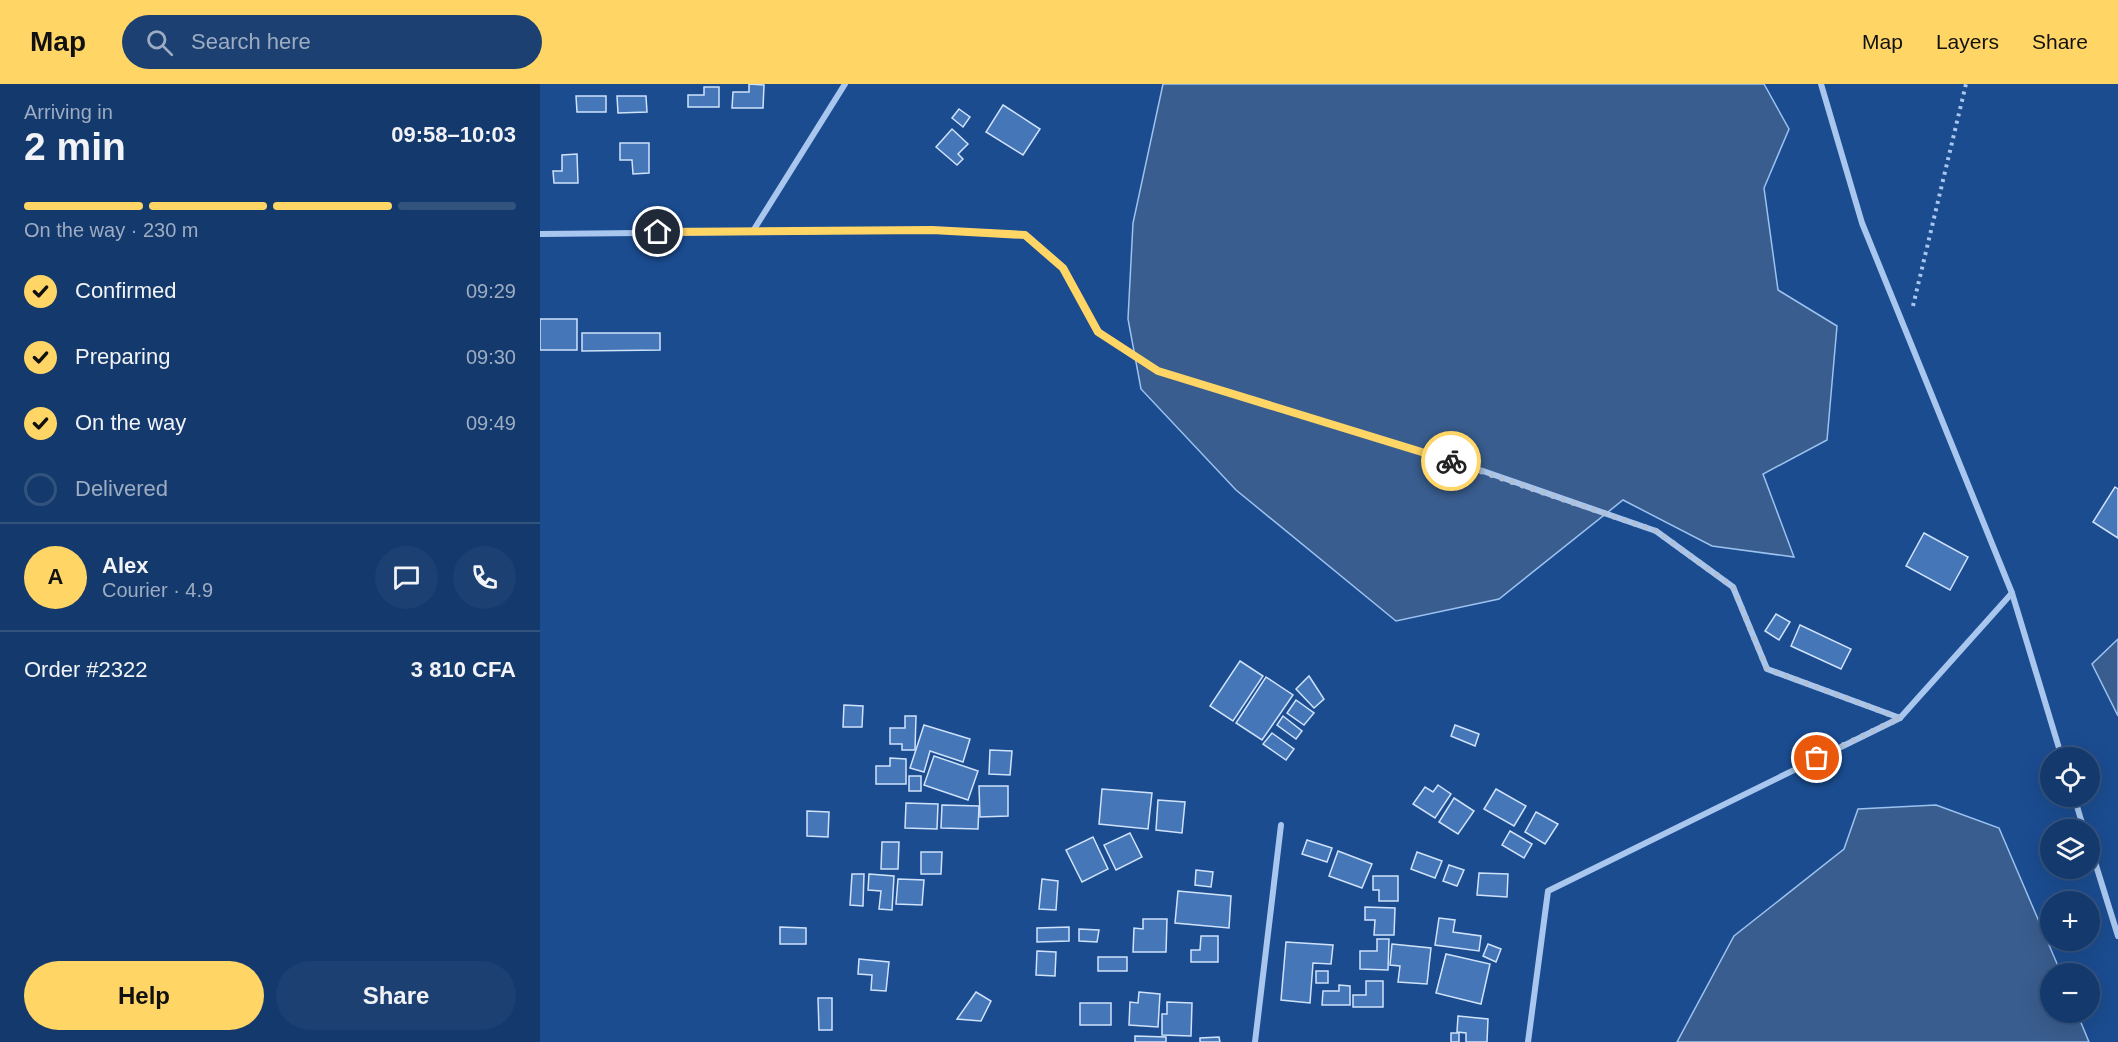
<!DOCTYPE html>
<meta charset="utf-8">
<style>
:root{--surface:#14396c;--page:#1d4072;--text:#f1f3f6;--muted:#9dacc2;--line:#33537f;--accent:#ffd566}
body{margin:0;font-family:Helvetica,sans-serif;background:var(--page);color:var(--text);height:100vh;display:flex;flex-direction:column;font-size:22px;white-space:nowrap}
*{box-sizing:border-box;margin:0}
p{font-size:20px;color:var(--muted)}
.icon{flex:none;width:33px;height:33px;fill:none;stroke:currentColor;stroke-width:2;stroke-linecap:round;stroke-linejoin:round}
.map{position:relative;flex:1;overflow:hidden}
.details{display:flex;flex-direction:column;background:var(--surface);width:540px}
.details>*{flex:none}
.tools{position:absolute;left:1500px;top:663px;display:grid;gap:12px}
.tools a{display:grid;place-items:center;width:60px;height:60px;border-radius:50%;background:var(--surface);box-shadow:0 6px 24px #0002,0 0 0 2px var(--line);font-size:30px}
.pin{position:absolute;display:grid;place-items:center;width:51px;height:51px;color:#fff;margin:-26px;border:3px solid #fff;border-radius:50%;box-shadow:0 2px 6px #0007}
.courier{position:absolute;display:grid;place-items:center;width:60px;height:60px;margin:-30px;border:4px solid #ffd566;border-radius:50%;background:#fff;color:#222;box-shadow:0 2px 8px #0007}
.headline em{font-style:normal;font-weight:600}
.headline div{display:flex;flex-direction:column-reverse}
.headline{display:flex;align-items:center;justify-content:space-between;height:102px;padding:0 24px}
h1{font-size:39px;font-weight:600;line-height:45px}
.bar{display:grid;grid-template-columns:repeat(4,1fr);gap:9px 6px;align-content:center;height:72px;padding:0 24px}
.bar i{height:8px;border-radius:4px;background:var(--line)}
.bar .active{background:var(--accent)}
.bar p{grid-column:span 4}
.line{display:flex;align-items:center;gap:15px;padding:0 24px;border-top:2px solid var(--line)}
.line div{flex:1}
.round{display:grid;place-items:center;flex:none;width:63px;height:63px;border-radius:32px;background:var(--page)}
ol{padding:0 24px;list-style:none}
li{display:flex;align-items:center;gap:18px;height:66px}
li p{margin-inline-start:auto}
li .icon{padding:6px;border-radius:50%;background:var(--accent);color:#111;stroke-width:4}
li:last-child{color:var(--muted)}
li i{width:33px;height:33px;border:3px solid var(--line);border-radius:50%}
.primary-button{display:flex;gap:12px;margin-top:auto;padding:12px 24px}
.primary-button a{flex:1;height:69px;border-radius:36px;background:var(--accent);color:#111;font-size:24px;font-weight:600;line-height:69px;text-align:center}
.primary-button a+a{background:var(--page);color:var(--text)}
header{display:flex;align-items:center;gap:36px;box-sizing:border-box;height:84px;padding:0 30px;background:var(--accent);color:#111}
header strong{font-size:28px}
nav{display:flex;gap:33px;margin-inline-start:auto;font-size:21px}
.search{width:420px;height:54px;background:var(--page);display:flex;align-items:center;gap:15px;box-sizing:border-box;padding:0 21px;border-radius:33px;color:var(--muted);font-size:22px}
main{display:flex;flex:1;min-height:0}
.map>svg:first-child{display:block}
.water{fill:#395d8e;stroke:#9cc2f0;stroke-width:1.5}
.building{fill:#4476b8;stroke:#cfe2fa;stroke-width:1.5}
.lines{fill:none;stroke-linecap:round;stroke-linejoin:round}
.path{stroke:#a9c7ee;stroke-width:4;stroke-dasharray:3 4.5;stroke-linecap:butt}
.minor{stroke:#a9c7ee;stroke-width:6}
.done{stroke:#afc0d8;stroke-width:6;stroke-dasharray:0 10.8}
.route{stroke:#ffd566;stroke-width:8}
</style>
<header>
<strong>Map</strong>
<div class="search"><svg class="icon" aria-label="search" viewBox="0 0 24 24"><circle cx="10" cy="10" r="6"/><path d="M15 15l6 6"/></svg>Search here</div>
<nav><a>Map</a><a>Layers</a><a>Share</a></nav>
</header>
<main>
<section class="details">
<div class="headline"><div><h1>2 min</h1><p>Arriving in</p></div><em>09:58–10:03</em></div>
<div class="bar"><i class="active"></i><i class="active"></i><i class="active"></i><i></i><p>On the way · 230 m</p></div>
<ol>
<li><svg class="icon" aria-label="check" viewBox="0 0 24 24"><path d="M5 12l5 5 9-10"/></svg>Confirmed<p>09:29</p></li>
<li><svg class="icon" aria-label="check" viewBox="0 0 24 24"><path d="M5 12l5 5 9-10"/></svg>Preparing<p>09:30</p></li>
<li><svg class="icon" aria-label="check" viewBox="0 0 24 24"><path d="M5 12l5 5 9-10"/></svg>On the way<p>09:49</p></li>
<li><i></i>Delivered</li>
</ol>
<div class="line" style="height:108px"><b class="round" style="background:var(--accent);color:#111">A</b><div><b>Alex</b><p>Courier · 4.9</p></div><a class="round"><svg class="icon" aria-label="chat" viewBox="0 0 24 24"><path d="M4 5h16v11H9l-5 4z"/></svg></a><a class="round"><svg class="icon" aria-label="phone" viewBox="0 0 24 24"><path d="M5 4h4l2 5-3 2q2 4 5 5l2-3 5 2v4C11 20 4 13 5 4z"/></svg></a></div>
<div class="line" style="height:78px"><div>Order #2322</div><b>3 810 CFA</b></div>
<div class="primary-button"><a>Help</a><a>Share</a></div>
</section>
<div class="map">
<svg width="1578" height="958" viewBox="0 0 1578 958">
<rect width="100%" height="100%" fill="#1b4c90"/>
<g class="water">
<polygon points="623,0 1224,0 1249,45 1224,104 1238,206 1297,242 1287,356 1223,390 1254,473 1172,462 1083,416 959,515 856,537 696,406 601,305 588,235 593,139"/>
<polygon points="1578,555 1578,632 1552,580"/>
<polygon points="1396,721 1459,744 1521,889 1510,890 1510,928 1537,929 1549,958 1137,958 1194,852 1304,765 1318,725"/>
</g>
<g class="building">
<polygon points="209,0 224,1 223,24 192,24 193,8 209,8"/>
<polygon points="164,3 179,3 179,23 148,23 148,11 164,11"/>
<polygon points="36,12 66,12 66,28 37,28"/>
<polygon points="77,12 106,12 107,28 78,29"/>
<polygon points="463,21 500,45 483,71 446,48"/>
<polygon points="419,25 430,33 423,43 412,34"/>
<polygon points="412,45 428,60 418,70 423,75 417,81 396,63"/>
<polygon points="80,59 109,59 109,89 93,90 92,76 80,76"/>
<polygon points="37,70 38,99 14,99 13,87 22,87 22,71"/>
<rect x="0" y="235" width="37" height="31"/>
<polygon points="42,249 120,249 120,266 42,267"/>
<polygon points="1575,403 1578,405 1578,454 1553,438"/>
<polygon points="1384,449 1428,473 1410,506 1366,482"/>
<polygon points="1236,530 1250,538 1239,556 1225,547"/>
<polygon points="1260,541 1311,565 1301,585 1251,562"/>
<polygon points="700,577 723,592 693,637 670,622"/>
<polygon points="769,592 784,615 774,624 756,605"/>
<polygon points="726,593 753,611 722,656 696,639"/>
<polygon points="756,616 774,629 764,641 747,629"/>
<polygon points="304,621 323,622 322,643 303,643"/>
<polygon points="365,632 376,632 375,666 362,666 362,660 350,660 350,644 365,644"/>
<polygon points="743,632 762,647 756,655 737,641"/>
<polygon points="384,641 430,655 423,678 390,667 384,688 370,684"/>
<polygon points="915,641 939,650 935,662 911,652"/>
<polygon points="732,649 754,665 746,676 723,660"/>
<polygon points="450,666 472,667 470,691 449,690"/>
<polygon points="394,672 438,687 428,716 384,701"/>
<polygon points="350,674 366,675 366,700 336,700 336,682 350,682"/>
<rect x="369" y="692" width="12" height="15"/>
<polygon points="898,701 911,710 895,734 873,720 885,703 893,708"/>
<polygon points="439,702 468,702 468,732 440,733"/>
<polygon points="562,705 612,709 608,745 559,740"/>
<polygon points="956,705 986,722 974,742 944,725"/>
<polygon points="914,714 934,727 918,750 899,738"/>
<polygon points="618,716 645,718 642,749 616,746"/>
<polygon points="366,719 398,720 397,745 365,744"/>
<polygon points="402,721 439,722 438,745 401,744"/>
<polygon points="267,727 289,728 288,753 267,752"/>
<polygon points="996,728 1018,740 1005,760 985,748"/>
<polygon points="970,747 992,760 984,774 962,761"/>
<polygon points="590,749 602,773 576,786 564,761"/>
<polygon points="553,753 568,785 542,798 526,766"/>
<polygon points="767,756 792,764 787,778 762,770"/>
<polygon points="342,758 359,758 358,785 341,785"/>
<polygon points="798,767 832,780 822,804 789,792"/>
<polygon points="381,768 402,768 401,790 381,790"/>
<polygon points="877,768 902,777 895,794 871,785"/>
<polygon points="909,781 924,786 917,802 903,797"/>
<polygon points="656,786 673,788 671,803 655,801"/>
<polygon points="939,789 968,790 967,813 937,811"/>
<polygon points="312,790 324,790 323,822 310,821"/>
<polygon points="329,790 354,792 352,826 339,825 341,807 328,806"/>
<polygon points="833,792 858,792 858,817 839,817 839,806 833,806"/>
<polygon points="358,795 384,796 382,821 356,820"/>
<polygon points="502,795 518,797 516,826 499,825"/>
<polygon points="638,807 691,812 689,844 635,839"/>
<polygon points="825,823 855,824 854,851 834,851 835,836 825,836"/>
<polygon points="899,834 915,836 913,848 941,852 939,867 895,861"/>
<polygon points="603,835 627,835 626,868 593,868 594,844 603,845"/>
<polygon points="240,843 266,844 266,860 240,860"/>
<polygon points="529,843 529,857 497,858 497,844"/>
<polygon points="539,845 559,846 557,858 539,857"/>
<polygon points="661,852 678,852 678,878 651,878 651,866 660,866"/>
<polygon points="837,855 849,855 848,886 820,885 820,867 837,867"/>
<polygon points="746,858 793,861 791,880 773,879 770,919 741,916"/>
<polygon points="852,860 891,864 887,900 858,898 860,882 850,881"/>
<polygon points="948,860 961,865 956,878 943,872"/>
<polygon points="497,867 516,868 515,892 496,891"/>
<polygon points="906,870 950,880 941,920 896,909"/>
<rect x="558" y="873" width="29" height="14"/>
<polygon points="319,875 349,878 346,907 331,906 332,891 318,890"/>
<rect x="776" y="887" width="12" height="12"/>
<polygon points="826,897 843,897 843,923 813,923 813,911 826,911"/>
<polygon points="799,901 810,902 810,921 782,921 783,907 799,907"/>
<polygon points="436,908 451,917 441,937 417,935"/>
<polygon points="599,908 620,910 618,943 589,941 590,918 598,919"/>
<polygon points="278,914 292,914 292,946 279,946"/>
<polygon points="627,918 652,919 651,952 622,951 622,930 627,930"/>
<rect x="540" y="919" width="31" height="22"/>
<polygon points="918,932 948,935 947,958 926,958 926,949 917,948"/>
<rect x="911" y="949" width="8" height="9"/>
<polygon points="595,952 626,953 626,958 595,958"/>
<polygon points="679,953 680,958 660,958 660,954"/>
</g>
<g class="lines">
<polyline class="path" points="1373,222 1426,0"/>
<g class="minor">
<polyline points="1281,0 1322,139 1472,509 1522,674"/>
<polyline points="213,147 305,0"/>
<polyline points="0,150 392,146 485,151 523,184 558,248 618,287 943,387 1116,447 1193,503 1227,585 1360,634"/>
<polyline points="1534,712 1544,746"/>
<polyline points="1550,762 1578,852"/>
<polyline points="715,958 741,741"/>
<polyline points="988,958 1008,807 1360,634 1472,509"/>
</g>
</g>
<g class="lines">
<polyline class="done" points="911,377 1116,447 1193,503 1227,585 1360,634 1277,674"/>
<polyline class="route" points="118,148 392,146 485,151 523,184 558,248 618,287 911,377"/>
</g>
</svg>
<div class="tools">
<a><svg class="icon" aria-label="locate" viewBox="0 0 24 24"><circle cx="12" cy="12" r="6"/><path d="M12 2v4M12 18v4M2 12h4M18 12h4"/></svg></a>
<a><svg class="icon" aria-label="layers" viewBox="0 0 24 24"><path d="M12 4l9 5-9 5-9-5zM3 14l9 5 9-5"/></svg></a>
<a>+</a>
<a>−</a>
</div>
<div class="pin" style="left:1277px;top:674px;background:#ea580c"><svg class="icon" aria-label="bag" viewBox="0 0 24 24"><path d="M5 8h14l-1 12H6zM9 8a3 3 0 0 1 6 0"/></svg></div>
<div class="pin" style="left:118px;top:148px;background:#1f2937"><svg class="icon" aria-label="home" viewBox="0 0 24 24"><path d="M3 11l9-7 9 7M6 9v11h12V9"/></svg></div>
<div class="courier" style="left:911px;top:377px"><svg class="icon" aria-label="bike" viewBox="0 0 24 24"><circle cx="6" cy="16" r="4"/><circle cx="18" cy="16" r="4"/><path d="M6 16l4-8h5l3 8M10 8l3 8H6M13 5h3"/></svg></div>
</div>
</main>
